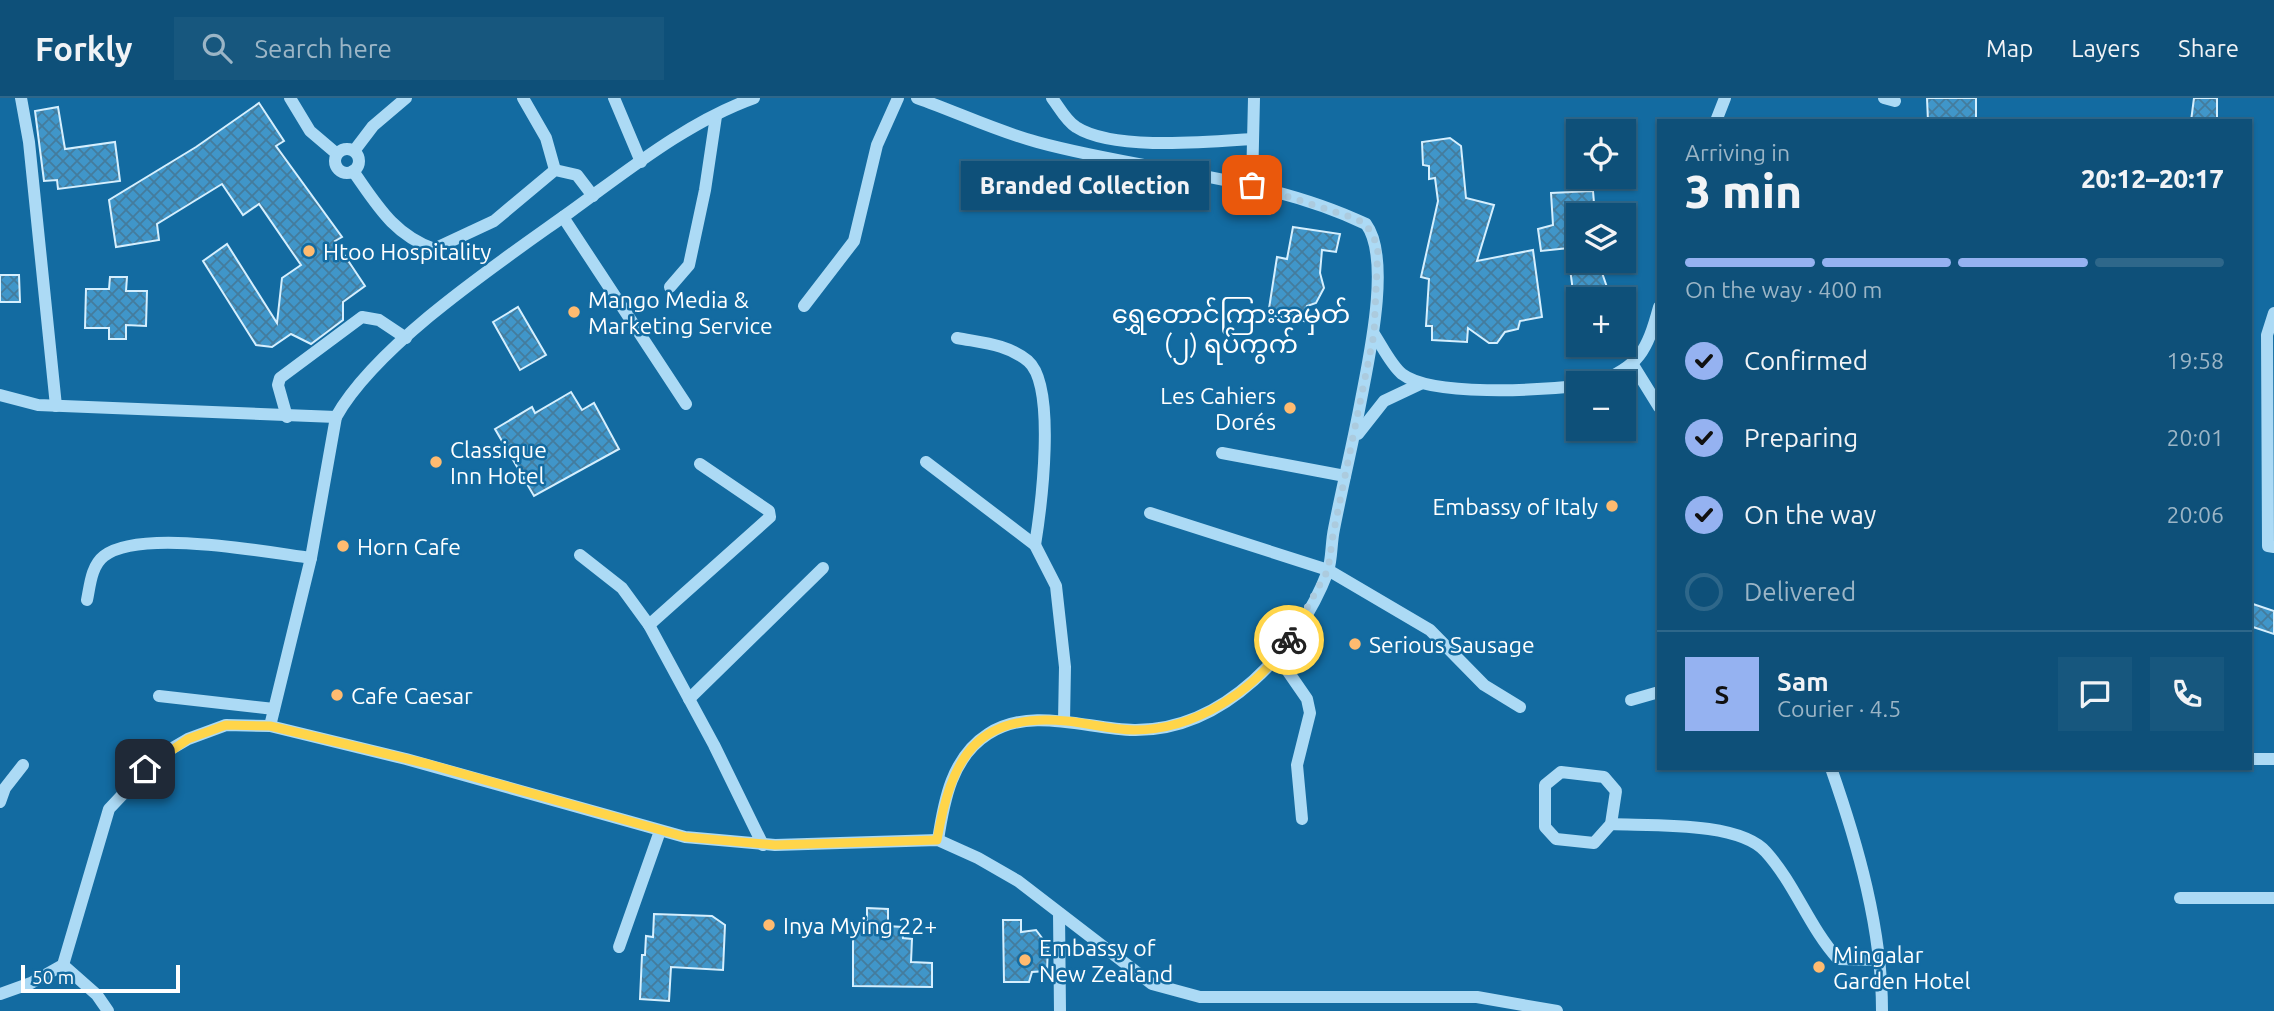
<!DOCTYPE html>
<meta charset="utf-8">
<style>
:root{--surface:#0e5079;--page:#17577e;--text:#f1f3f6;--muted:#9bb5c6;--line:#2e678a;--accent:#95b2f1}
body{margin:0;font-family:Ubuntu,"Noto Sans Myanmar",sans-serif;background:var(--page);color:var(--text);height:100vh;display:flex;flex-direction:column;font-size:26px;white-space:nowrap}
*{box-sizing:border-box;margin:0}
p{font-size:23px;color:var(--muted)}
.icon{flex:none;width:38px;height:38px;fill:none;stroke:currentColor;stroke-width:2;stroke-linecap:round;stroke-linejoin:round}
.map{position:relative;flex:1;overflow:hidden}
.panel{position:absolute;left:1657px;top:21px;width:595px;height:651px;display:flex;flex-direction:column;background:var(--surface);border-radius:0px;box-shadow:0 2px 5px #0004,0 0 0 2px var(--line)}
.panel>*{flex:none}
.buttons{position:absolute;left:1566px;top:21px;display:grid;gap:14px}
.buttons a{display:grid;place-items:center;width:70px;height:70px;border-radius:0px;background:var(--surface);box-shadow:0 2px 5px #0004,0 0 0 2px var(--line);font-size:35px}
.scale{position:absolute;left:21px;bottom:18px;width:159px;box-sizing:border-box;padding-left:7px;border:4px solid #fff;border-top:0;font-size:19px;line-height:24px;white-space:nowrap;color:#fff;-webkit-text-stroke:5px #136ba1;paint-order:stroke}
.pin{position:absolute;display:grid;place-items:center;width:60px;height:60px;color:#fff;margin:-30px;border-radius:14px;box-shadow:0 4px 10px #0006}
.courier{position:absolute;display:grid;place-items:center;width:70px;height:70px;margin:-35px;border:5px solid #ffd54a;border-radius:50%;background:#fff;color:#222;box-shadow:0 2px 9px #0007}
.bubble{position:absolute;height:49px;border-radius:0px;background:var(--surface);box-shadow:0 2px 5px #0004,0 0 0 2px var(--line);font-size:23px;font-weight:800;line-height:49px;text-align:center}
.head em{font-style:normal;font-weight:800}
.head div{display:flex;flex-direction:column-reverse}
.head{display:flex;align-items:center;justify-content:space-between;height:119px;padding:0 28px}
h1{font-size:46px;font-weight:800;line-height:52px}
.bar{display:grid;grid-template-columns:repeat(4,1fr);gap:10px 7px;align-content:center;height:84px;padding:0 28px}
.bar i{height:9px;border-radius:5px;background:var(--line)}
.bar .selected{background:var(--accent)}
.bar p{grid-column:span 4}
.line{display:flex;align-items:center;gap:18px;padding:0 28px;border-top:2px solid var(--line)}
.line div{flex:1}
.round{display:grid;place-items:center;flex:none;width:74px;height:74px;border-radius:0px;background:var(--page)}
ol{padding:0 28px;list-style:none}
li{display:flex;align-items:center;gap:21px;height:77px}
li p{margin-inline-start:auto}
li .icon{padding:7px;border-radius:50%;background:var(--accent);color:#111;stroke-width:4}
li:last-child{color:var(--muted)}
li i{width:38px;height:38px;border:4px solid var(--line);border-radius:50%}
header{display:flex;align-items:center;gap:42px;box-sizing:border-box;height:98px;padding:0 35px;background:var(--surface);border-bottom:2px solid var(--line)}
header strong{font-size:33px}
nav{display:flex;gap:38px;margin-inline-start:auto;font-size:24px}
.search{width:490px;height:63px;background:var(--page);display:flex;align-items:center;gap:18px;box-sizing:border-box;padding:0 24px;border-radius:0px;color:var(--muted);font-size:26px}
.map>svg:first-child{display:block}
.building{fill:url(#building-cross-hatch);stroke:#d5effe;stroke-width:2}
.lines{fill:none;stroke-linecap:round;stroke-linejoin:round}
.minor{stroke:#acdaf5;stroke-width:12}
.done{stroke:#accbde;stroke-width:7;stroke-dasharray:0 12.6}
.route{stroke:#ffd54a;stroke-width:9}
.poi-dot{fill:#ffbb70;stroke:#136ba1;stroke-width:2.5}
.labels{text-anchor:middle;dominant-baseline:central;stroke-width:5;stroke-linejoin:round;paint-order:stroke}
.poi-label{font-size:23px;fill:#fff;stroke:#136ba1;text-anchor:start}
.quarter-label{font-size:26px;fill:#fff;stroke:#136ba1}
</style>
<header>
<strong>Forkly</strong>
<div class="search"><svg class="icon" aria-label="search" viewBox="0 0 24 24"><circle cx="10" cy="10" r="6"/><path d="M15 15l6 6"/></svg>Search here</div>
<nav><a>Map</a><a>Layers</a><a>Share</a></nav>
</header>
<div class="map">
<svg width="2274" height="913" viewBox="0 0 2274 913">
<defs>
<pattern id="building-cross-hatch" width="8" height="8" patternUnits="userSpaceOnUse" patternTransform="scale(1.75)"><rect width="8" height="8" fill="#4096c9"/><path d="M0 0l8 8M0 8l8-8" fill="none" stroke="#447c9d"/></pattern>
</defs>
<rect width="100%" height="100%" fill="#136ba1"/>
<g class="building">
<polygon points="1927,0 1976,0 1976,23 1928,23"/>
<polygon points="2194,0 2217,0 2217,23 2191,23"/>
<polygon points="259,5 284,43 276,48 342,139 335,143 365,188 343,204 343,222 311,246 291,236 272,249 256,247 203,163 227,146 277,225 282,180 301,167 259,106 243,117 222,86 157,126 159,142 116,149 109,102 196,49"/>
<polygon points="58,9 65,51 115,44 120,83 58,91 57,82 44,83 35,13"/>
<polygon points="1450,40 1461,48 1466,100 1494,107 1477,163 1533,152 1542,219 1520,223 1518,231 1505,234 1497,245 1489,245 1468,230 1467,244 1432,242 1432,228 1426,228 1429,181 1421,179 1438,103 1435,80 1429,81 1429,68 1423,67 1422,44"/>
<polygon points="1593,93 1595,117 1578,117 1578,149 1541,153 1538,131 1553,127 1551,95"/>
<polygon points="1293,129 1340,136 1336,154 1322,152 1320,175 1324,190 1316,205 1307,208 1304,223 1268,217 1277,159 1287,161"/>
<polygon points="1569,163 1598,163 1611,201 1574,201"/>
<polygon points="0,177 19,177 20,204 0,204"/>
<polygon points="110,179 127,179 126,193 147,193 146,228 126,227 126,241 109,241 109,230 85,230 86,191 109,191"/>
<polygon points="518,209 546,257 520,272 493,224"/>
<polygon points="571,294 582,312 594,305 619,351 534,398 495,331 532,309 535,315"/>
<polygon points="2250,505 2274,513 2274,536 2250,528"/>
<polygon points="867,810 888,811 888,828 902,829 903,840 912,841 911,864 932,865 932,889 853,888 853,827 867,828"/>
<polygon points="654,816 712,818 725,827 723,872 671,869 669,903 640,901 642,857 645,857 646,838 653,839"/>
<polygon points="1003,822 1021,822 1021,834 1036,832 1048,848 1047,873 1032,874 1029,884 1004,884"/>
</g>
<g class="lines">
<g class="minor">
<polyline points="21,0 29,44 56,308"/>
<polyline points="290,0 310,33 337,56"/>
<polyline points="523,0 546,40 555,72"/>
<polyline points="614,0 641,64"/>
<path d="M917,0c40,14 79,33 120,44 109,30 226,33 329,82 26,35 2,138 -6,181 -8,42 -18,83 -26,124 -3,14 -2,30 -6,42 -30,79 -104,160 -194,159 -47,-1 -103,-24 -146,4 -36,23 -44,66 -50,106"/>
<path d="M1052,0c7,9 14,23 24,29 37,24 131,15 176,12"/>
<polyline points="1884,0 1895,3"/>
<polyline points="1716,23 1725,0"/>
<circle cx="347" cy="63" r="12"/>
<polyline points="354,53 373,28 406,0"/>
<path d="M353,73c24,34 40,63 81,78l60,-28 61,-51 22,5 16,21"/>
<polyline points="1252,87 1254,0"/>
<polyline points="563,119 686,306"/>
<polyline points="670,189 689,167 705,92 716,18"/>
<polyline points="804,208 854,143 877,47 898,0"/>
<polyline points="2274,215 2267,237 2268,448 2274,449"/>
<path d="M1374,236c8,12 17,31 28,40 30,23 138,16 176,12"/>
<path d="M957,240c26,5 50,6 71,23 29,25 13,147 7,184"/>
<polyline points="1633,267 1659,309"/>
<path d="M1596,285c43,-16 51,-32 63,-76"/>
<path d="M0,297l38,10 298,12c41,-73 164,-155 234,-205 57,-41 117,-90 184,-114"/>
<polyline points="287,319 278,287 280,280 362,219 379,222 406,240"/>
<polyline points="1358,336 1384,303 1420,286"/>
<polyline points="1222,355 1345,378"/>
<polyline points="926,364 1035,447 1056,488 1065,569 1064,623"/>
<polyline points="1150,415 1328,472 1430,532 1484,587 1520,609"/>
<polyline points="580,457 622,490 649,527 714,647 763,747"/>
<path d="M87,502c3,-14 4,-34 17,-44 36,-28 161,-4 207,2"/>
<polyline points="649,527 770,419 769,413 700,366"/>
<polyline points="1278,559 1307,601 1310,615 1297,667 1302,721"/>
<polyline points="159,598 274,611"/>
<polyline points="689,601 823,470"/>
<polyline points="1631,602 1659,594"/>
<polyline points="270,628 311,460 336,319"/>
<polyline points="2250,661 2274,661"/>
<path d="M1831,670c27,77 51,161 51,243"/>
<polygon points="1561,674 1604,679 1616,693 1611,726 1594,745 1556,741 1545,729 1545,687"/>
<polyline points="0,704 5,690 23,667"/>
<path d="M1611,726c39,2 128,-3 155,28 29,32 43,75 72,107l40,1"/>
<polyline points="2180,800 2274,800"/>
<polyline points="1059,815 1060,913"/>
<polyline points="619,849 660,733"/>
<polyline points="63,867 97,897 108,913"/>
<polyline points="0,896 31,885 63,867 109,711 159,658 188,641 226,627 270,628 406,661 685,739 775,747 938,742 978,760 1018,783 1152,886 1200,899 1477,899 1557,913"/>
</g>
</g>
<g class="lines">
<polyline class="done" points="1252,87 1354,120 1366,126 1378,148 1374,236 1333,437 1328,472 1289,542"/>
<path class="route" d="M145,671l43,-30 38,-14 44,1 158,38 257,73 90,8 162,-5c14,-80 38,-128 129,-119 23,2 45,9 68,9 62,0 122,-40 155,-90"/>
</g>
<g class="poi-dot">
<circle cx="309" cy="153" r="7"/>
<circle cx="574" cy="214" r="7"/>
<circle cx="1290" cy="310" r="7"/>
<circle cx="436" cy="364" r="7"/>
<circle cx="1612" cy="408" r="7"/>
<circle cx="343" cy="448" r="7"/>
<circle cx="1355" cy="546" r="7"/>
<circle cx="337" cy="597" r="7"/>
<circle cx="769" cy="827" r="7"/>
<circle cx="1025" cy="862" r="7"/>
<circle cx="1819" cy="869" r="7"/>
</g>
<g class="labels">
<g class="poi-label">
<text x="323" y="153">Htoo Hospitality</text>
<text x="588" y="201">Mango Media &amp;<tspan x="588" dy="26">Marketing Service</tspan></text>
<text x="1276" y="297" text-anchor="end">Les Cahiers<tspan x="1276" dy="26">Dorés</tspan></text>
<text x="450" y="351">Classique<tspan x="450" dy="26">Inn Hotel</tspan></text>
<text x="1598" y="408" text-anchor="end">Embassy of Italy</text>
<text x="357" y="448">Horn Cafe</text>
<text x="1369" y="546">Serious Sausage</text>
<text x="351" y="597">Cafe Caesar</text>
<text x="783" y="827">Inya Mying 22+</text>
<text x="1039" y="849">Embassy of<tspan x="1039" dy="26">New Zealand</tspan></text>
<text x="1833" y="856">Mingalar<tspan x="1833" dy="26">Garden Hotel</tspan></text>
</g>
<g class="quarter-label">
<text x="1231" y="215">ရွှေတောင်ကြားအမှတ်<tspan x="1231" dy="30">(၂) ရပ်ကွက်</tspan></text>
</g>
</g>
</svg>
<div class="buttons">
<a><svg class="icon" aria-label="locate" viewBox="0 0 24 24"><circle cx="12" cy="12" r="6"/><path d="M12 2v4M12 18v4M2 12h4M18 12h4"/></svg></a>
<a><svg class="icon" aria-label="layers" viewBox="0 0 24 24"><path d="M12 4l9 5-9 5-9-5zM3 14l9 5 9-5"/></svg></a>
<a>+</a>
<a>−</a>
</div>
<div class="scale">50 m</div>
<div class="pin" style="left:1252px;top:87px;background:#ea580c"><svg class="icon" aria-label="bag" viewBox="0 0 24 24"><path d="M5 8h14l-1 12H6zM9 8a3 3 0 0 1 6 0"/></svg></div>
<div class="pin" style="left:145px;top:671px;background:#1f2937"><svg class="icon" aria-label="home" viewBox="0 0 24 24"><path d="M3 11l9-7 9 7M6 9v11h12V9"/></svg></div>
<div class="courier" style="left:1289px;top:542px"><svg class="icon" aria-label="bike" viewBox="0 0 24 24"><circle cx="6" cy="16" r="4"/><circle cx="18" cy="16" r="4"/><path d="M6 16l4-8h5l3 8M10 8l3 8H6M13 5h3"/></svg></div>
<div class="bubble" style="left:961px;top:63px;width:248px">Branded Collection</div>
<section class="panel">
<div class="head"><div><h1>3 min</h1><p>Arriving in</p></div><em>20:12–20:17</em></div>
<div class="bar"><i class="selected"></i><i class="selected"></i><i class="selected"></i><i></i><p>On the way · 400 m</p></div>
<ol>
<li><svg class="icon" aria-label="check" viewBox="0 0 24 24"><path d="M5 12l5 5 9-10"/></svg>Confirmed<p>19:58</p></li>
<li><svg class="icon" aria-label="check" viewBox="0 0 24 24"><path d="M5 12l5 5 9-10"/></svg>Preparing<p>20:01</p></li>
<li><svg class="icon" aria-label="check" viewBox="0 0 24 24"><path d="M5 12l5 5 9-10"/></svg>On the way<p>20:06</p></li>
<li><i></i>Delivered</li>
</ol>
<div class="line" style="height:126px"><b class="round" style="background:var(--accent);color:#111">S</b><div><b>Sam</b><p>Courier · 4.5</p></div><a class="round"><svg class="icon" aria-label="chat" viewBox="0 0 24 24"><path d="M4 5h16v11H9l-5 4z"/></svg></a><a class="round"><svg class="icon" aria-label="phone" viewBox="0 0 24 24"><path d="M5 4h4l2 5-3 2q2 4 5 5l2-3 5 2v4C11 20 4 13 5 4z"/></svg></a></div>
</section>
</div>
